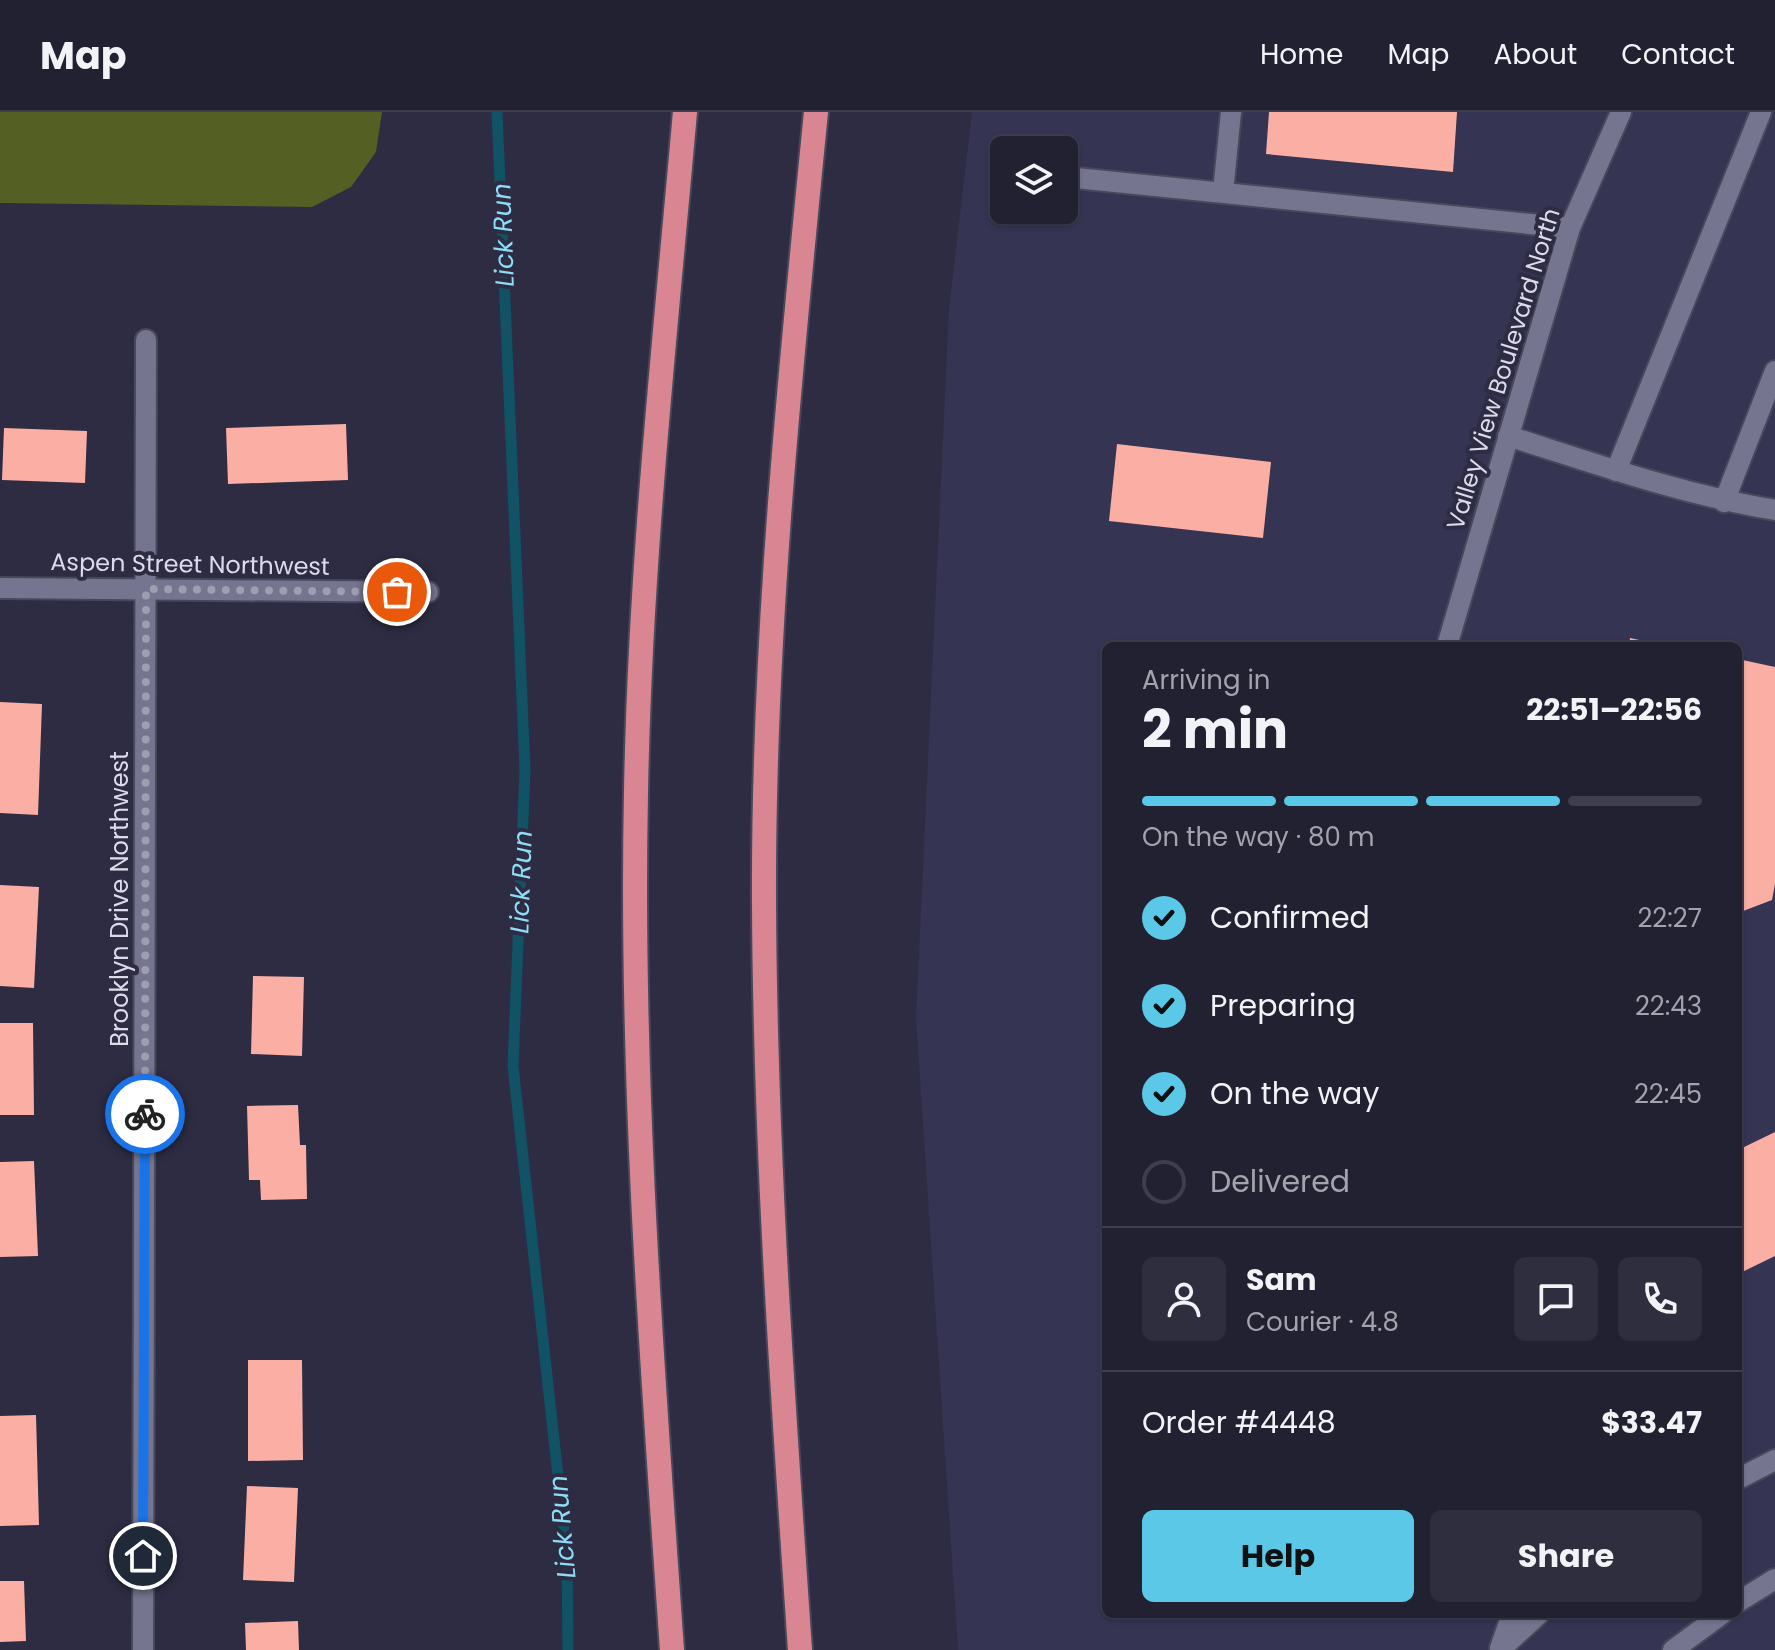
<!DOCTYPE html>
<meta charset="utf-8">
<style>
:root{--surface:#222132;--page:#2e2e3e;--text:#f1f3f6;--muted:#a2a3ac;--line:#3f3e4d;--accent:#5ac8e6}
body{margin:0;font-family:Poppins,sans-serif;background:var(--page);color:var(--text);height:100vh;display:flex;flex-direction:column;font-size:30px;white-space:nowrap}
*{box-sizing:border-box;margin:0}
p{font-size:26px;color:var(--muted)}
.icon{flex:none;width:44px;height:44px;fill:none;stroke:currentColor;stroke-width:2;stroke-linecap:round;stroke-linejoin:round}
.map{position:relative;flex:1;overflow:hidden}
.sheet{position:absolute;left:1102px;top:530px;width:640px;height:976px;display:flex;flex-direction:column;background:var(--surface);border-radius:12px;box-shadow:0 2px 6px #0004,0 0 0 2px var(--line)}
.sheet>*{flex:none}
.tools{position:absolute;left:990px;top:24px;display:grid;gap:16px}
.tools a{display:grid;place-items:center;width:88px;height:88px;border-radius:12px;background:var(--surface);box-shadow:0 2px 6px #0004,0 0 0 2px var(--line);font-size:40px}
.pin{position:absolute;display:grid;place-items:center;width:68px;height:68px;color:#fff;margin:-34px;border:4px solid #fff;border-radius:50%;box-shadow:0 2px 8px #0007}
.courier{position:absolute;display:grid;place-items:center;width:80px;height:80px;margin:-40px;border:6px solid #1a73e8;border-radius:50%;background:#fff;color:#222;box-shadow:0 2px 10px #0007}
.head em{font-style:normal;font-weight:700}
.head div{display:flex;flex-direction:column-reverse}
.head{display:flex;align-items:center;justify-content:space-between;height:136px;padding:0 40px}
h1{font-size:52px;font-weight:700;line-height:60px}
.bar{display:grid;grid-template-columns:repeat(4,1fr);gap:12px 8px;align-content:center;height:96px;padding:0 40px}
.bar i{height:10px;border-radius:6px;background:var(--line)}
.bar .selected{background:var(--accent)}
.bar p{grid-column:span 4}
.line{display:flex;align-items:center;gap:20px;padding:0 40px;border-top:2px solid var(--line)}
.line div{flex:1}
.round{display:grid;place-items:center;flex:none;width:84px;height:84px;border-radius:12px;background:var(--page)}
ol{padding:0 40px;list-style:none}
li{display:flex;align-items:center;gap:24px;height:88px}
li p{margin-inline-start:auto}
li .icon{padding:8px;border-radius:50%;background:var(--accent);color:#111;stroke-width:4}
li:last-child{color:var(--muted)}
li i{width:44px;height:44px;border:4px solid var(--line);border-radius:50%}
.action{display:flex;gap:16px;margin-top:auto;padding:16px 40px}
.action a{flex:1;height:92px;border-radius:12px;background:var(--accent);color:#111;font-size:32px;font-weight:700;line-height:92px;text-align:center}
.action a+a{background:var(--page);color:var(--text)}
header{display:flex;align-items:center;gap:48px;box-sizing:border-box;height:112px;padding:0 40px;background:var(--surface);border-bottom:2px solid var(--line)}
header strong{font-size:38px}
nav{display:flex;gap:44px;margin-inline-start:auto;font-size:28px}
.map>svg:first-child{display:block}
.built{fill:#353452;fill-rule:evenodd}
.green{fill:#545f23}
.lines{fill:none;stroke-linecap:round;stroke-linejoin:round}
.stream{stroke:#115265;stroke-width:11}
.building{fill:#fbaea3}
.service-casing{stroke:#48485b;stroke-width:24}
.minor-casing{stroke:#48485b;stroke-width:24}
.tertiary-casing{stroke:#48485b;stroke-width:24}
.motorway-casing{stroke:#48485b;stroke-width:28}
.service{stroke:#757590;stroke-width:20}
.minor{stroke:#757590;stroke-width:20}
.tertiary{stroke:#757590;stroke-width:20}
.motorway{stroke:#d98692;stroke-width:24}
.done{stroke:#9e9eb0;stroke-width:8;stroke-dasharray:0 14.4}
.route{stroke:#1a73e8;stroke-width:10}
.labels{text-anchor:middle;dominant-baseline:central;stroke-width:8;stroke-linejoin:round;paint-order:stroke}
.street-label{font-size:24px;fill:#dbdbeb;stroke:#2d2c43}
.water-label{font-size:26px;font-style:italic;fill:#8ddcf8;stroke:#2d2c43}
</style>
<header>
<strong>Map</strong>
<nav><a>Home</a><a>Map</a><a>About</a><a>Contact</a></nav>
</header>
<div class="map">
<svg width="1775" height="1538" viewBox="0 0 1775 1538">
<rect width="100%" height="100%" fill="#2d2c43"/>
<path class="built" d="M972,0h803v1538h-817l-42,-632 33,-709zM1004,38h60v60h-60zM1106,534h632v968h-632z"/>
<polygon class="green" points="0,0 382,0 376,40 351,75 312,95 0,91"/>
<g class="lines">
<polyline class="stream" points="497,0 525,658 513,954 567,1446 568,1538"/>
</g>
<g class="building">
<polygon points="1269,0 1457,0 1453,60 1266,42"/>
<polygon points="346,312 348,368 228,372 226,316"/>
<polygon points="4,316 87,319 85,371 2,368"/>
<polygon points="1117,332 1271,350 1263,426 1109,409"/>
<polygon points="1630,526 1663,533 1663,534 1629,534"/>
<polygon points="1738,547 1775,555 1775,772 1772,788 1738,801"/>
<polygon points="0,590 42,592 38,703 0,701"/>
<polygon points="0,773 39,775 34,876 0,874"/>
<polygon points="253,864 304,865 302,944 251,942"/>
<polygon points="0,911 33,911 34,1003 0,1003"/>
<polygon points="298,993 300,1033 306,1033 307,1087 261,1088 260,1068 249,1068 247,994"/>
<polygon points="1775,1020 1775,1144 1738,1162 1738,1038"/>
<polygon points="34,1049 38,1144 0,1145 0,1050"/>
<polygon points="1106,1058 1106,1088 1104,1088 1101,1059"/>
<polygon points="248,1248 302,1248 303,1348 248,1349"/>
<polygon points="36,1303 39,1413 0,1414 0,1304"/>
<polygon points="247,1374 298,1376 294,1470 243,1468"/>
<polygon points="0,1469 24,1469 26,1529 0,1530"/>
<polygon points="298,1509 299,1538 246,1538 245,1511"/>
</g>
<g class="lines">
<defs>
<g id="service">
<polyline points="1066,65 1570,116"/>
<polyline points="1223,80 1231,0"/>
<path d="M1508,324c88,28 176,59 267,74"/>
<polyline points="1616,359 1761,0"/>
<polyline points="1724,390 1775,259"/>
<polyline points="1738,1490 1775,1467"/>
<polyline points="1673,1538 1722,1502"/>
</g>
<g id="minor">
<polyline points="0,476 428,480"/>
<polyline points="143,1538 146,228"/>
</g>
<g id="tertiary">
<polyline points="1447,534 1570,116 1621,0"/>
<polyline points="1738,1367 1775,1348"/>
<polyline points="1500,1536 1512,1502"/>
<polyline points="1500,1538 1539,1502"/>
</g>
<g id="motorway">
<path d="M672,1538c-20,-286 -42,-572 -36,-858 4,-228 29,-454 49,-680"/>
<path d="M800,1538c-17,-250 -35,-500 -36,-750 -1,-264 26,-526 52,-788"/>
</g>
</defs>
<use href="#service" class="service-casing"/>
<use href="#minor" class="minor-casing"/>
<use href="#tertiary" class="tertiary-casing"/>
<use href="#motorway" class="motorway-casing"/>
<use href="#service" class="service"/>
<use href="#minor" class="minor"/>
<use href="#tertiary" class="tertiary"/>
<use href="#motorway" class="motorway"/>
</g>
<g class="lines">
<polyline class="done" points="145,1002 146,477 397,480"/>
<polyline class="route" points="143,1444 145,1002"/>
</g>
<g class="labels">
<g class="street-label">
<text transform="translate(1503 257) rotate(-73)">Valley View Boulevard North</text>
<text transform="translate(190 452) rotate(1)">Aspen Street Northwest</text>
<text transform="translate(119 787) rotate(-90)">Brooklyn Drive Northwest</text>
</g>
<g class="water-label">
<text transform="translate(503 123) rotate(-92)">Lick Run</text>
<text transform="translate(521 770) rotate(-88)">Lick Run</text>
<text transform="translate(562 1415) rotate(-95)">Lick Run</text>
</g>
</g>
</svg>
<div class="tools">
<a><svg class="icon" aria-label="layers" viewBox="0 0 24 24"><path d="M12 4l9 5-9 5-9-5zM3 14l9 5 9-5"/></svg></a>
</div>
<div class="pin" style="left:397px;top:480px;background:#ea580c"><svg class="icon" aria-label="bag" viewBox="0 0 24 24"><path d="M5 8h14l-1 12H6zM9 8a3 3 0 0 1 6 0"/></svg></div>
<div class="pin" style="left:143px;top:1444px;background:#1f2937"><svg class="icon" aria-label="home" viewBox="0 0 24 24"><path d="M3 11l9-7 9 7M6 9v11h12V9"/></svg></div>
<div class="courier" style="left:145px;top:1002px"><svg class="icon" aria-label="bike" viewBox="0 0 24 24"><circle cx="6" cy="16" r="4"/><circle cx="18" cy="16" r="4"/><path d="M6 16l4-8h5l3 8M10 8l3 8H6M13 5h3"/></svg></div>
<section class="sheet">
<div class="head"><div><h1>2 min</h1><p>Arriving in</p></div><em>22:51–22:56</em></div>
<div class="bar"><i class="selected"></i><i class="selected"></i><i class="selected"></i><i></i><p>On the way · 80 m</p></div>
<ol>
<li><svg class="icon" aria-label="check" viewBox="0 0 24 24"><path d="M5 12l5 5 9-10"/></svg>Confirmed<p>22:27</p></li>
<li><svg class="icon" aria-label="check" viewBox="0 0 24 24"><path d="M5 12l5 5 9-10"/></svg>Preparing<p>22:43</p></li>
<li><svg class="icon" aria-label="check" viewBox="0 0 24 24"><path d="M5 12l5 5 9-10"/></svg>On the way<p>22:45</p></li>
<li><i></i>Delivered</li>
</ol>
<div class="line" style="height:144px"><a class="round"><svg class="icon" aria-label="person" viewBox="0 0 24 24"><circle cx="12" cy="8" r="4"/><path d="M4 21q1-7 8-7t8 7"/></svg></a><div><b>Sam</b><p>Courier · 4.8</p></div><a class="round"><svg class="icon" aria-label="chat" viewBox="0 0 24 24"><path d="M4 5h16v11H9l-5 4z"/></svg></a><a class="round"><svg class="icon" aria-label="phone" viewBox="0 0 24 24"><path d="M5 4h4l2 5-3 2q2 4 5 5l2-3 5 2v4C11 20 4 13 5 4z"/></svg></a></div>
<div class="line" style="height:104px"><div>Order #4448</div><b>$33.47</b></div>
<div class="action"><a>Help</a><a>Share</a></div>
</section>
</div>
